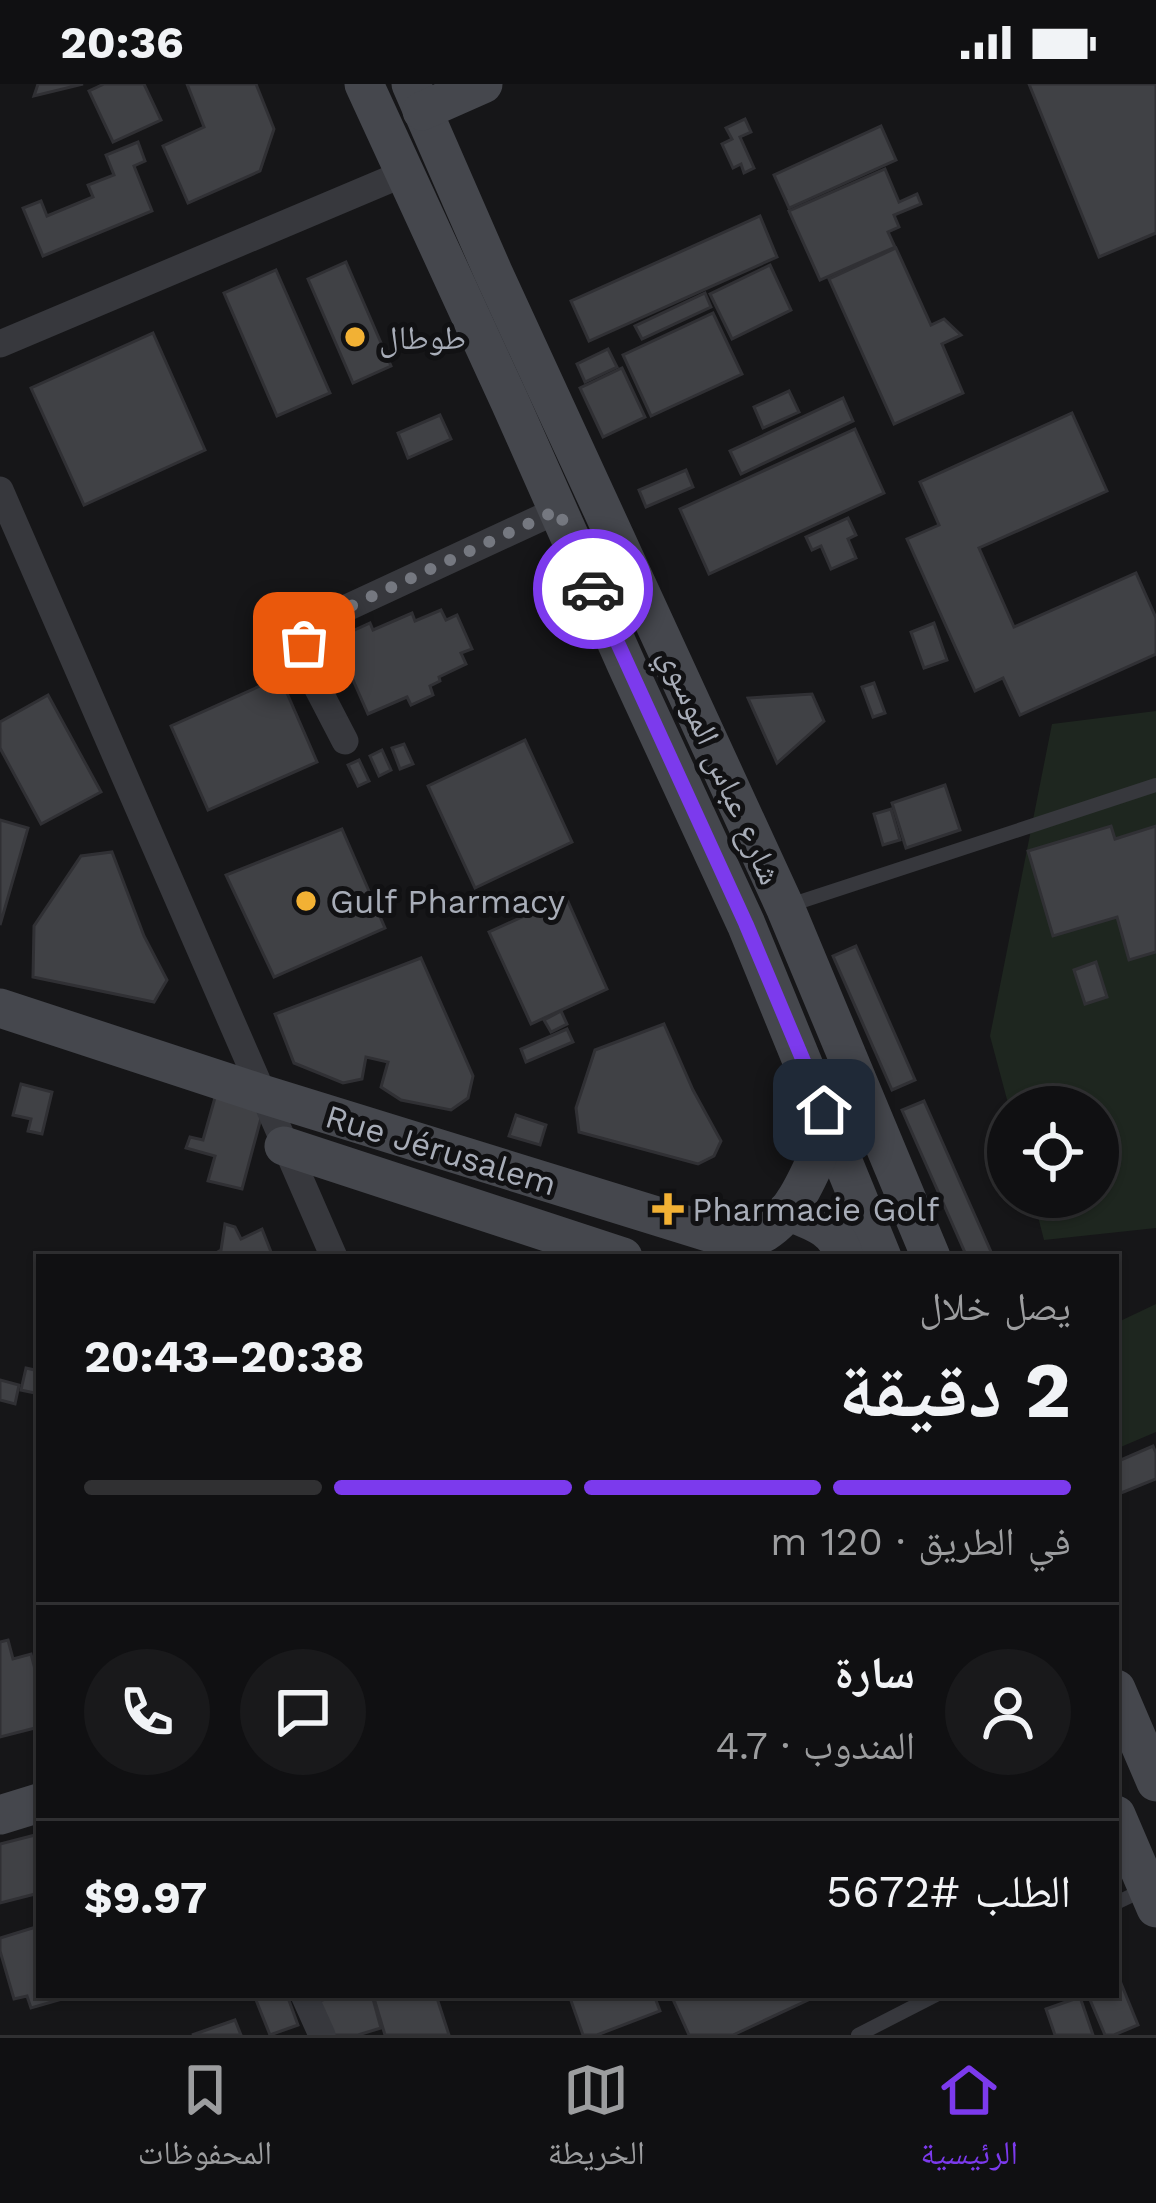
<!DOCTYPE html>
<html lang="ar">
<meta charset="utf-8">
<style>
:root{--surface:#101012;--page:#19191b;--text:#f1f3f6;--muted:#9c9d9f;--line:#303032;--accent:#7c3aed}
body{margin:0;font-family:"Work Sans","Noto Naskh Arabic",sans-serif;background:var(--page);color:var(--text);direction:rtl;height:100vh;display:flex;flex-direction:column;font-size:45px;white-space:nowrap}
*{box-sizing:border-box;margin:0}
p{font-size:39px;color:var(--muted)}
.icon{flex:none;width:66px;height:66px;fill:none;stroke:currentColor;stroke-width:2;stroke-linecap:round;stroke-linejoin:round}
.map{position:relative;flex:1;overflow:hidden;direction:ltr}
.details{position:absolute;left:36px;top:1170px;width:1083px;height:744px;display:flex;flex-direction:column;background:var(--surface);border-radius:0px;box-shadow:0 3px 9px #0004,0 0 0 3px var(--line);direction:rtl}
.details>*{flex:none}
.fabs{position:absolute;left:987px;top:1002px;display:grid;gap:24px}
.fabs a{display:grid;place-items:center;width:132px;height:132px;border-radius:50%;background:var(--surface);box-shadow:0 3px 9px #0004,0 0 0 3px var(--line);font-size:60px}
.pin{position:absolute;display:grid;place-items:center;width:102px;height:102px;color:#fff;margin:-51px;border-radius:24px;box-shadow:0 6px 18px #0006}
.courier{position:absolute;display:grid;place-items:center;width:120px;height:120px;margin:-60px;border:9px solid #7c3aed;border-radius:50%;background:#fff;color:#222;box-shadow:0 3px 15px #0007}
.head em{font-style:normal;font-weight:700}
.head div{display:flex;flex-direction:column-reverse}
.head{display:flex;align-items:center;justify-content:space-between;height:204px;padding:0 48px}
h1{font-size:78px;font-weight:700;line-height:90px}
.bar{display:grid;grid-template-columns:repeat(4,1fr);gap:18px 12px;align-content:center;height:144px;padding:0 48px}
.bar i{height:15px;border-radius:9px;background:var(--line)}
.bar .selected{background:var(--accent)}
.bar p{grid-column:span 4}
.line{display:flex;align-items:center;gap:30px;padding:0 48px;border-top:3px solid var(--line)}
.line div{flex:1}
.round{display:grid;place-items:center;flex:none;width:126px;height:126px;border-radius:63px;background:var(--page)}
.status{display:flex;justify-content:space-between;align-items:center;height:84px;padding:0 60px;background:var(--surface);direction:ltr}
.status svg{height:33px;fill:currentColor}
.menu{display:flex;justify-content:space-around;align-items:center;height:168px;border-top:3px solid var(--line);background:var(--surface);font-size:33px;color:var(--muted)}
.menu a{display:grid;justify-items:center;gap:6px}
.menu .selected{color:var(--accent)}
.map>svg:first-child{display:block}
.green{fill:#1e261f}
.building{fill:#404145;stroke:#303034;stroke-width:3}
.lines{fill:none;stroke-linecap:round;stroke-linejoin:round}
.lane{stroke:#37383d;stroke-width:14}
.street{stroke:#37383d;stroke-width:27}
.secondary{stroke:#45474d;stroke-width:39}
.done{stroke:#757880;stroke-width:12;stroke-dasharray:0 21.6}
.route{stroke:#7c3aed;stroke-width:15}
.poi-dot{fill:#f2b134;stroke:#111113;stroke-width:4.5}
.labels{text-anchor:middle;dominant-baseline:central;stroke-width:10;stroke-linejoin:round;paint-order:stroke}
.poi-label{font-size:33px;fill:#a8adb8;stroke:#111113;text-anchor:start}
.street-label{font-size:33px;fill:#a8adb8;stroke:#111113}
</style>
<div class="status"><b>20:36</b><svg viewBox="0 0 49 12"><path d="M0 12V9h3v3zM5 12V6h3v6zM10 12V3h3v9zM15 12V0h3v12zM26 1h20v11H26zM47 4h2v5h-2z"/></svg></div>
<div class="map">
<svg width="1156" height="1951" viewBox="0 0 1156 1951">
<rect width="100%" height="100%" fill="#161618"/>
<g class="green">
<polygon points="1156,627 1156,1144 1044,1156 1033,1113 1098,1113 1098,1023 1009,1023 990,952 1052,640"/>
<polygon points="1156,1220 1156,1348 1116,1365 1116,1239"/>
</g>
<g class="building">
<polygon points="38,0 83,0 34,12"/>
<polygon points="104,0 144,0 161,36 113,58 89,7"/>
<polygon points="187,0 256,0 274,45 260,87 188,119 163,62 204,43"/>
<polygon points="1029,0 1156,0 1156,149 1099,173"/>
<polygon points="745,35 751,48 740,53 754,84 744,89 741,80 733,84 722,60 732,55 726,44"/>
<polygon points="881,42 896,76 789,124 774,91"/>
<polygon points="138,58 145,77 134,82 152,127 43,172 23,124 41,117 47,132 93,113 88,101 114,91 106,71"/>
<polygon points="885,85 899,118 917,110 921,120 894,131 899,143 888,148 895,163 820,196 789,127"/>
<polygon points="760,132 777,173 589,257 571,217"/>
<polygon points="896,164 931,241 944,235 961,251 942,260 963,309 894,340 829,195"/>
<polygon points="346,178 391,282 353,299 308,195"/>
<polygon points="770,181 791,226 732,255 710,210"/>
<polygon points="276,186 330,309 277,332 224,209"/>
<polygon points="705,209 711,223 642,255 635,242"/>
<polygon points="713,229 742,290 651,332 623,271"/>
<polygon points="153,249 205,366 84,421 31,304"/>
<polygon points="608,265 617,283 585,298 577,280"/>
<polygon points="622,284 645,333 603,353 580,304"/>
<polygon points="789,307 799,328 763,344 754,323"/>
<polygon points="843,314 853,337 741,390 730,367"/>
<polygon points="1072,329 1107,407 979,464 1014,543 1136,489 1156,534 1156,570 1020,631 1003,594 975,607 907,455 939,441 920,398"/>
<polygon points="440,331 451,355 408,374 398,349"/>
<polygon points="855,345 884,409 709,490 680,425"/>
<polygon points="686,386 693,403 646,423 639,406"/>
<polygon points="848,434 856,451 848,455 856,474 831,485 821,462 812,466 806,453"/>
<polygon points="441,526 446,536 457,531 472,565 461,569 466,580 439,593 440,597 430,602 433,611 411,621 407,613 368,630 335,555 370,539 373,546 412,529 415,537"/>
<polygon points="934,539 947,576 924,584 911,548"/>
<polygon points="280,593 317,678 208,726 171,642"/>
<polygon points="874,599 885,629 873,633 862,603"/>
<polygon points="812,610 824,637 777,679 748,614"/>
<polygon points="48,611 101,708 41,740 0,664 0,638"/>
<polygon points="525,656 572,758 475,804 428,702"/>
<polygon points="404,660 413,680 400,685 392,664"/>
<polygon points="382,666 391,686 379,692 370,672"/>
<polygon points="359,676 369,697 358,702 348,681"/>
<polygon points="945,701 960,746 906,764 892,719"/>
<polygon points="891,725 900,756 883,761 874,730"/>
<polygon points="0,736 28,744 0,841"/>
<polygon points="1111,742 1115,755 1156,742 1156,868 1129,876 1117,833 1053,852 1028,767"/>
<polygon points="342,745 385,844 274,893 226,791"/>
<polygon points="112,768 144,852 167,896 154,918 33,893 34,842 81,772"/>
<polygon points="566,813 607,905 531,940 489,848"/>
<polygon points="856,862 915,996 892,1006 833,872"/>
<polygon points="421,874 473,992 468,1014 451,1026 401,1016 381,1003 388,978 366,973 362,995 343,999 294,979 275,930"/>
<polygon points="1096,878 1107,913 1085,920 1074,886"/>
<polygon points="561,927 567,940 551,948 544,936"/>
<polygon points="664,940 693,1006 721,1057 714,1072 698,1080 579,1048 576,1024 595,966"/>
<polygon points="567,945 573,958 526,978 521,965"/>
<polygon points="21,1000 52,1008 42,1050 28,1047 31,1035 13,1031"/>
<polygon points="216,1010 264,1023 242,1105 208,1097 215,1072 186,1064 190,1053 203,1056"/>
<polygon points="924,1017 992,1170 986,1173 967,1173 902,1026"/>
<polygon points="516,1031 546,1041 540,1061 509,1052"/>
<polygon points="225,1140 235,1143 241,1155 262,1145 273,1173 209,1173 221,1166"/>
<polygon points="26,1284 39,1287 39,1310 21,1306"/>
<polygon points="0,1296 19,1301 15,1320 0,1316"/>
<polygon points="1153,1362 1156,1369 1156,1395 1116,1411 1116,1378"/>
<polygon points="8,1556 13,1575 31,1570 39,1601 39,1628 35,1644 0,1653 0,1558"/>
<polygon points="39,1750 39,1809 0,1819 0,1760"/>
<polygon points="39,1842 39,1911 76,1911 31,1924 27,1912 14,1915 0,1867 0,1854"/>
<polygon points="1116,1887 1138,1941 1114,1951 1105,1951 1088,1911 1116,1911"/>
<polygon points="254,1911 287,1911 298,1941 270,1951"/>
<polygon points="340,1911 372,1911 381,1944 358,1951 325,1951 315,1918"/>
<polygon points="373,1911 436,1911 449,1951 385,1951"/>
<polygon points="569,1911 654,1911 660,1927 597,1951 583,1951"/>
<polygon points="671,1911 819,1911 733,1951 689,1951"/>
<polygon points="1080,1913 1093,1951 1055,1951 1046,1925"/>
<polygon points="235,1936 241,1951 192,1951"/>
</g>
<g class="lines">
<g class="lane">
<polyline points="790,821 1156,701"/>
<polyline points="1116,1819 1143,1806"/>
<polyline points="858,1951 936,1911"/>
</g>
<g class="street">
<polyline points="0,260 405,89"/>
<polyline points="0,406 334,1173"/>
<polyline points="345,657 305,580 303,559 312,540 558,426"/>
<polyline points="304,1911 322,1951"/>
</g>
<g class="secondary">
<polyline points="364,0 510,318 627,582 746,840 882,1173"/>
<polyline points="411,0 493,188 785,823 931,1173"/>
<polyline points="422,27 483,0"/>
<path d="M0,924l262,86 456,141c15,3 33,6 47,-3 34,-21 49,-71 66,-105"/>
<polyline points="284,1062 623,1173"/>
<path d="M787,1127c26,10 50,17 57,46"/>
<polyline points="1116,1605 1156,1698"/>
<polyline points="0,1731 39,1719"/>
<polyline points="1116,1731 1156,1824"/>
</g>
</g>
<g class="lines">
<polyline class="done" points="304,559 312,540 558,426 593,505"/>
<polyline class="route" points="593,505 746,840 824,1026"/>
</g>
<g class="poi-dot">
<circle cx="355" cy="253" r="12"/>
<circle cx="306" cy="817" r="12"/>
<path d="M662 1107h12v12h12v12h-12v12h-12v-12h-12v-12h12z"/>
</g>
<g class="labels">
<g class="poi-label">
<text x="379" y="253">طوطال</text>
<text x="330" y="817">Gulf Pharmacy</text>
<text x="692" y="1125">Pharmacie Golf</text>
</g>
<g class="street-label">
<text transform="translate(721 682) rotate(66)">شارع عباس الموسوي</text>
<text transform="translate(441 1066) rotate(17)">Rue Jérusalem</text>
</g>
</g>
</svg>
<div class="fabs">
<a><svg class="icon" aria-label="locate" viewBox="0 0 24 24"><circle cx="12" cy="12" r="6"/><path d="M12 2v4M12 18v4M2 12h4M18 12h4"/></svg></a>
</div>
<div class="pin" style="left:304px;top:559px;background:#ea580c"><svg class="icon" aria-label="bag" viewBox="0 0 24 24"><path d="M5 8h14l-1 12H6zM9 8a3 3 0 0 1 6 0"/></svg></div>
<div class="pin" style="left:824px;top:1026px;background:#1f2937"><svg class="icon" aria-label="home" viewBox="0 0 24 24"><path d="M3 11l9-7 9 7M6 9v11h12V9"/></svg></div>
<div class="courier" style="left:593px;top:505px"><svg class="icon" aria-label="car" viewBox="0 0 24 24"><path d="M5 17H2v-5l4-1 3-4h7l3 4 3 1v5h-3M9 17h6M6 11h13"/><circle cx="7" cy="17" r="2"/><circle cx="17" cy="17" r="2"/></svg></div>
<section class="details">
<div class="head"><div><h1>2 دقيقة</h1><p>يصل خلال</p></div><em>20:38–20:43</em></div>
<div class="bar"><i class="selected"></i><i class="selected"></i><i class="selected"></i><i></i><p>في الطريق · 120 m</p></div>
<div class="line" style="height:216px"><a class="round"><svg class="icon" aria-label="person" viewBox="0 0 24 24"><circle cx="12" cy="8" r="4"/><path d="M4 21q1-7 8-7t8 7"/></svg></a><div><b>سارة</b><p>المندوب · 4.7</p></div><a class="round"><svg class="icon" aria-label="chat" viewBox="0 0 24 24"><path d="M4 5h16v11H9l-5 4z"/></svg></a><a class="round"><svg class="icon" aria-label="phone" viewBox="0 0 24 24"><path d="M5 4h4l2 5-3 2q2 4 5 5l2-3 5 2v4C11 20 4 13 5 4z"/></svg></a></div>
<div class="line" style="height:156px"><div>الطلب #5672</div><b>$9.97</b></div>
</section>
</div>
<nav class="menu">
<a class="selected"><svg class="icon" aria-label="home" viewBox="0 0 24 24"><path d="M3 11l9-7 9 7M6 9v11h12V9"/></svg>الرئيسية</a>
<a><svg class="icon" aria-label="map" viewBox="0 0 24 24"><path d="M3 6l6-2 6 2 6-2v14l-6 2-6-2-6 2zM9 4v14M15 6v14"/></svg>الخريطة</a>
<a><svg class="icon" aria-label="saved" viewBox="0 0 24 24"><path d="M7 4h10v16l-5-4-5 4z"/></svg>المحفوظات</a>
</nav>
